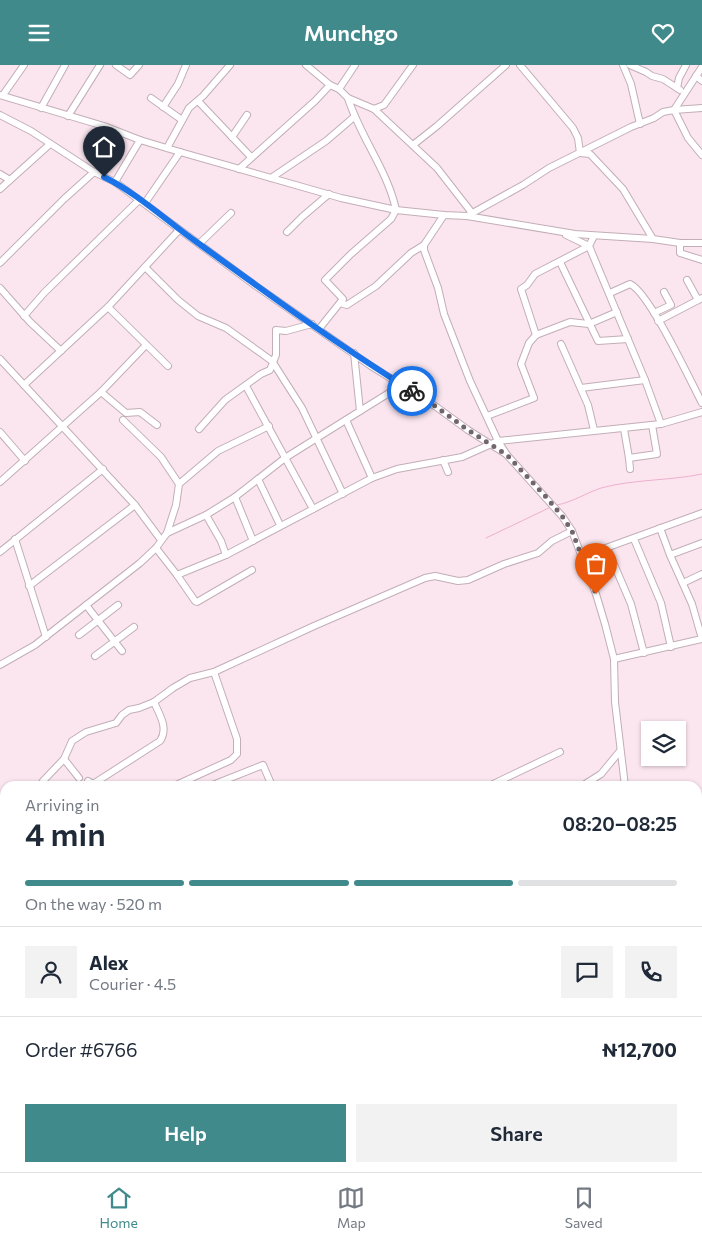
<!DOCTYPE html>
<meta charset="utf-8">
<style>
:root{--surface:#fff;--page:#f2f2f3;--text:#1f2937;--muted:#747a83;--line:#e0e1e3;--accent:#418a8c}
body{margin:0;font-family:Commissioner,sans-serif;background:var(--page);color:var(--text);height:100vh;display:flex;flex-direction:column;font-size:19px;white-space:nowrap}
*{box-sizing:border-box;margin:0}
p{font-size:16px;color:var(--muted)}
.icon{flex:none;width:28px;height:28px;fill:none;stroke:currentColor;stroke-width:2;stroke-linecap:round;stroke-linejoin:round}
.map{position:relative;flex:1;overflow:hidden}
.panel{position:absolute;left:0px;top:716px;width:702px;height:391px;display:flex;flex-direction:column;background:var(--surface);border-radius:15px 15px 0 0;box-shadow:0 1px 4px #0004}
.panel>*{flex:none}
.controls{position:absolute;left:641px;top:656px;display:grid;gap:10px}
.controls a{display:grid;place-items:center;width:45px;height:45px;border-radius:0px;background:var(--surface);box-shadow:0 1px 4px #0004;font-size:25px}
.pin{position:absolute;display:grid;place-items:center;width:42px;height:42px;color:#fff;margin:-51px -21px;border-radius:50% 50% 50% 0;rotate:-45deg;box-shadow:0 0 5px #0007}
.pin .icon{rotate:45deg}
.courier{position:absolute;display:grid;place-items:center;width:50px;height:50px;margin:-25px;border:4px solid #1a73e8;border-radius:50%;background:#fff;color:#222;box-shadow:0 1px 6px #0007}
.head em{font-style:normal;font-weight:600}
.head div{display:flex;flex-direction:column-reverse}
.head{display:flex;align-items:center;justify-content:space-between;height:85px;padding:0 25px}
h1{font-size:32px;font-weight:600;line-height:38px}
.bar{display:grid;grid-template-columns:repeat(4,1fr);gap:8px 5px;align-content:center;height:60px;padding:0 25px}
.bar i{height:6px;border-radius:4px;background:var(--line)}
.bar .active{background:var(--accent)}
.bar p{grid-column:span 4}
.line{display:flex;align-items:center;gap:12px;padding:0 25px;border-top:1px solid var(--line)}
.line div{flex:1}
.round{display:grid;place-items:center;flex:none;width:52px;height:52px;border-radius:0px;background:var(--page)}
.action{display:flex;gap:10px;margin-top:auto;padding:10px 25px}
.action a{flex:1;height:58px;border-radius:0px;background:var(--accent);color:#fff;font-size:20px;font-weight:600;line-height:58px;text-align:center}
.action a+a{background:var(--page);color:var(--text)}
header{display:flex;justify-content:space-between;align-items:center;height:65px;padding:0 25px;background:var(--accent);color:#fff;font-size:22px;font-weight:600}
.tab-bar{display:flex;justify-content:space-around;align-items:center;height:70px;border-top:1px solid var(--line);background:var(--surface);font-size:14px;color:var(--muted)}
.tab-bar a{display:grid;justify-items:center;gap:2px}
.tab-bar .active{color:var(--accent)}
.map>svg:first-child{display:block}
.built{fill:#f3d7e4}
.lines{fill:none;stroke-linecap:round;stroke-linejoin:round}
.stream{stroke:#eeafce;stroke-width:1}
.minor-casing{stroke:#c2aeb7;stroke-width:8}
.major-casing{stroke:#d4d3d3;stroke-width:9}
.minor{stroke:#fff;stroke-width:6}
.major{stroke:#dfb2c9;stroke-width:8}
.done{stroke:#72666c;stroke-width:5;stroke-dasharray:0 9}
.route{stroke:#1a73e8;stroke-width:6}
</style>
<header><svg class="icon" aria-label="menu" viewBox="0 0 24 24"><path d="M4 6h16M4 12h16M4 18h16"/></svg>Munchgo<svg class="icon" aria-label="heart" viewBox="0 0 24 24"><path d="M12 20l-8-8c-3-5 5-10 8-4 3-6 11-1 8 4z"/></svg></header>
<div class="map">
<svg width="702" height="1107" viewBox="0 0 702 1107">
<rect width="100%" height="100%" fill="#fbe6f0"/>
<polygon class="built" points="702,971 702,1107 698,1107 698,972"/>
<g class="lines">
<g class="stream">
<path d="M557,440c16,-3 29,-12 44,-17 33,-9 68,-7 101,-14"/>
<polyline points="486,473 551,442"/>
</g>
<defs>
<g id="minor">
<polyline points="116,0 130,10 139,0"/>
<polyline points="306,0 330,20 339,24 348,33 374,44 384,40 413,0"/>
<polyline points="520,0 573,63 578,73 580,88 590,89 623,124 653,174"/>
<polyline points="623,0 631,19 640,59"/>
<polyline points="630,0 646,7 652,11 663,14 677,23"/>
<polyline points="702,2 674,45 688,73 702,90"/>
<polyline points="696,11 702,16"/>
<polyline points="339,24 355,0"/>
<polyline points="680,25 677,23 679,13 686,0"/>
<polyline points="0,30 104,61 140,75 180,87 341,133 396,145 444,150 467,151 575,169 653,174 680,178 702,178"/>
<polyline points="3,30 24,0"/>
<polyline points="151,33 182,55"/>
<polyline points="198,36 251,92"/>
<polyline points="163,42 178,19 186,0"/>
<polyline points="41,43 65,0"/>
<polyline points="374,44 437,103 472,148"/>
<polyline points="0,50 31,66 94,107 115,117 256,221 371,301 435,341 468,365 506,389"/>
<polyline points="68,51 100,0"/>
<polyline points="232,72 247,50"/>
<polyline points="413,80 437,61 506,0"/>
<polyline points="167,83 189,43 203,31 230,0"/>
<polyline points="239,104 315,36 330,20"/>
<polyline points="0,109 10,115"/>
<polyline points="271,113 326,76 354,52"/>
<polyline points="115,117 140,75"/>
<polyline points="0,124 50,79"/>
<polyline points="145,138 180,87"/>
<polyline points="444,150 424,180 424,185 438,223 444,249 470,316 498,376 507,390 562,451 572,466 596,529 605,559 614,594 615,637 625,721"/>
<polyline points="467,151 523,120 549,103 631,62 654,53 663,47 674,45 702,43"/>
<polyline points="287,167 302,152 329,129"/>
<polyline points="566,170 589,181"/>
<polyline points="594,171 589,181 645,315 661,359"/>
<polyline points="680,178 680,188 702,195"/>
<polyline points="199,179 231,148"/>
<polyline points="560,197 598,276 628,274"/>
<polyline points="0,198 64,134 94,107"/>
<polyline points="145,202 178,235 198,251 226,263 272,296 302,343 343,429"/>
<polyline points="687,215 698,235"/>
<polyline points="0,223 30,257 61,286"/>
<path d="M610,228l20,-9c19,8 60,96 72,119"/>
<polyline points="340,238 347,240 376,221 411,188 424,180"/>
<polyline points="108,242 168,301"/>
<polyline points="654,248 671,240 664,227"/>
<polyline points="24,251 44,228 139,135"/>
<polyline points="658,256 702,233"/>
<path d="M319,264l24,-30 -18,-19 26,-26 40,-35 5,-9c-8,-39 -36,-73 -48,-112"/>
<polyline points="536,270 570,257 589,259 617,247"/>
<polyline points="561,279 588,340 594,365"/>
<polyline points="0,294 135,440 161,475"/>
<polyline points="24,320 108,242 179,165"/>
<polyline points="246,321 313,444"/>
<polyline points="581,323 645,315"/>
<polyline points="101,327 126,348 140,347 157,360"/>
<polyline points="360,346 389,328 397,317"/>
<polyline points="487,351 534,333 521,299 529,278 536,270 521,224 527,220 535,209 589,181"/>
<polyline points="123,355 161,392 179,419"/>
<polyline points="346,355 372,413"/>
<polyline points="199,364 225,335 261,309 270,305 276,290 276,265 286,266 312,259"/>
<polyline points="624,364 629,393 657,389 652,360"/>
<polyline points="0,367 25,396"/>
<polyline points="629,393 630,404"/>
<polyline points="443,395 448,407"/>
<polyline points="258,414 280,460"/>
<polyline points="0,417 101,327 146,280"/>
<polyline points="235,432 253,476"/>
<polyline points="206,450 221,476 226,490"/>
<polyline points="660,463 670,490 692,539 702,574"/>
<polyline points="167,468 176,440 179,419 218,386 269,361"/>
<polyline points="15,474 46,572"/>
<polyline points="634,474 661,538 671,582"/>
<polyline points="156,483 177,510 226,490 372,413 397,404 462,392 498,376 661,359 702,347"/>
<polyline points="607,483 631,539 644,588"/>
<polyline points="0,487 103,404"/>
<polyline points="670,490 702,478"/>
<polyline points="581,492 702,448"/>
<polyline points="177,510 195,536 197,537 252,505"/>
<polyline points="683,518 702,509"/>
<polyline points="29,521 135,440"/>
<polyline points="86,540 122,586"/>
<polyline points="79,570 118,540"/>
<polyline points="95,591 134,562"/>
<polyline points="614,594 702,574"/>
<polyline points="0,600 35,580 140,498 156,483 167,468 206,450 235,432 285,393 360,346 354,288"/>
<polyline points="64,694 79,713"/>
<path d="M88,716l5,3 67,-43c9,-13 -1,-27 -6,-39l19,-14 17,-10 24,-6 100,-46 111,-48 10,-2 23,5 10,-1 36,-16 34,-11 14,-12 20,-10"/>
<polyline points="40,721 43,716 64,694 72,676 86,667 116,658 122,650 129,645 139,643 154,637"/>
<polyline points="174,721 231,695 237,689 237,674 214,607"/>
<polyline points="210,721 263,700 272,721"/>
<polyline points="489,721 560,687"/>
<polyline points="582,721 601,709 620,686"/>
<polyline points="0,750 5,748"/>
<polyline points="0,804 5,802"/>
<polyline points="0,815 5,812"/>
<polyline points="0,880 5,877"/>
<polyline points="0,937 5,935"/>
<polyline points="0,941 5,950"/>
<polyline points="69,1102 71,1107"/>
<polyline points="95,1102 97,1107"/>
<polyline points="550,1102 551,1107"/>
<polyline points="636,1102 636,1107"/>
<polyline points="142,1107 152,1102"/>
</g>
<g id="major">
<polyline points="698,934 702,932"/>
<polyline points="698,941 702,939"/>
<polyline points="317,1107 325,1102"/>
<polyline points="332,1107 341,1102"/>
</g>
</defs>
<use href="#minor" class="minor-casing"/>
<use href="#major" class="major-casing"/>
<use href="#minor" class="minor"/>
<use href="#major" class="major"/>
</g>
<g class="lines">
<polyline class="done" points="412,326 435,341 468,365 507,390 547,433 562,451 572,466 596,529"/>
<path class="route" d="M104,112c33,16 64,45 94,66 70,51 140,102 214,148"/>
</g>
</svg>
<div class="controls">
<a><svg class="icon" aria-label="layers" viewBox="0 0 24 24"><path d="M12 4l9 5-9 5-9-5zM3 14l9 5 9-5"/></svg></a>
</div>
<div class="pin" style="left:596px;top:529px;background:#ea580c"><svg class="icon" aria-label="bag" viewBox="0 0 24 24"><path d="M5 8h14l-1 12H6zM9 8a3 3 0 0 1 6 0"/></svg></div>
<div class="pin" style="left:104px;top:112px;background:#1f2937"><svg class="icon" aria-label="home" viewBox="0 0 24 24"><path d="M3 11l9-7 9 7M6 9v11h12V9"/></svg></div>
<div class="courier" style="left:412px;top:326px"><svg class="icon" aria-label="bike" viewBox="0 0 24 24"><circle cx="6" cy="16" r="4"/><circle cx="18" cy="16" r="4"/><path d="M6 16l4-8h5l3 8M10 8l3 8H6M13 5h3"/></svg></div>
<section class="panel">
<div class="head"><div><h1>4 min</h1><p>Arriving in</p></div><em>08:20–08:25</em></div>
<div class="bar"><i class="active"></i><i class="active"></i><i class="active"></i><i></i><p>On the way · 520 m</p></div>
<div class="line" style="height:90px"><a class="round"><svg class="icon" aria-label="person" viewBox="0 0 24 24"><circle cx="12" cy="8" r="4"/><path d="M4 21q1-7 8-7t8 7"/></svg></a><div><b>Alex</b><p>Courier · 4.5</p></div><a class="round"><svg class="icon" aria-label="chat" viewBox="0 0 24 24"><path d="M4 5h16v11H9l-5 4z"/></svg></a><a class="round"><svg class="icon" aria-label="phone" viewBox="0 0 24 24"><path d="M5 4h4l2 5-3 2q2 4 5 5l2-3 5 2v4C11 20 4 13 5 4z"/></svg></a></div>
<div class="line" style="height:65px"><div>Order #6766</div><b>₦12,700</b></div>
<div class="action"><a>Help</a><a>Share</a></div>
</section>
</div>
<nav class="tab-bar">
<a class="active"><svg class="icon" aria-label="home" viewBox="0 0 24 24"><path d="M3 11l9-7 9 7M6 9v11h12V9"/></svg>Home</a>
<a><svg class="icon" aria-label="map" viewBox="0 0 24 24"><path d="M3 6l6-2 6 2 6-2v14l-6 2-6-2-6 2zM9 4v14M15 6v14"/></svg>Map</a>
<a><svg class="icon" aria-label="saved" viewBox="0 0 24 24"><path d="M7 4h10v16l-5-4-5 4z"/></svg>Saved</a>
</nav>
